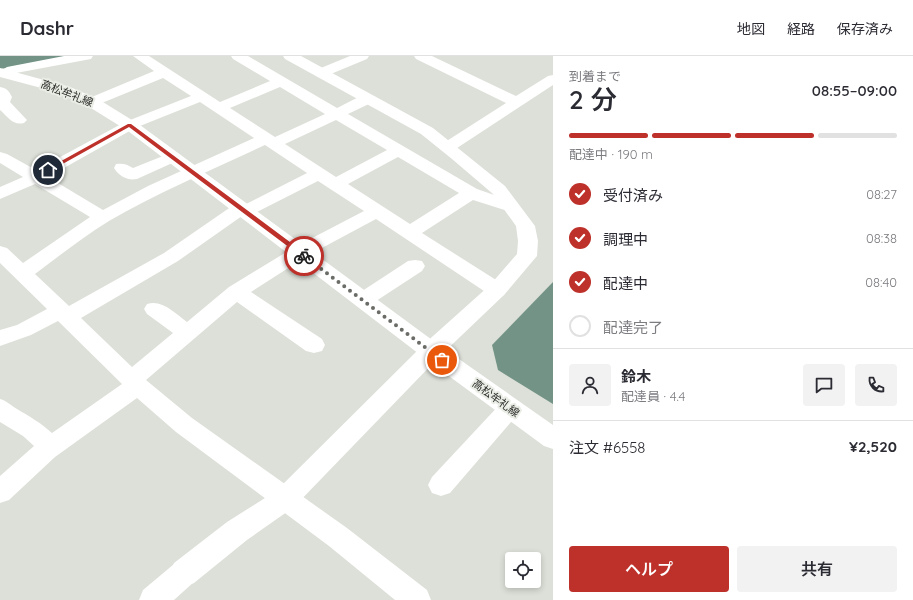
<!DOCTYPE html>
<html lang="ja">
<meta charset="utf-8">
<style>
:root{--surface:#fff;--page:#f2f2f3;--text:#2b2b33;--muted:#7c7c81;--line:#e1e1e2;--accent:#be302a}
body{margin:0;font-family:Quicksand,"Noto Sans JP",sans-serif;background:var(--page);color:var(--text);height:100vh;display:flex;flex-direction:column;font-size:15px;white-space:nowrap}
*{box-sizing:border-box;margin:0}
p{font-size:13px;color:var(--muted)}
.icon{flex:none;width:22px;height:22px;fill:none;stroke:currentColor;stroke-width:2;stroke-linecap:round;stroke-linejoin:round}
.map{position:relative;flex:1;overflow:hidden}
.details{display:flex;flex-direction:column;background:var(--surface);width:360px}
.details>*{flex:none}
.tools{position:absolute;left:505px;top:496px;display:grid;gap:8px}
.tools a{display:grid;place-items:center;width:36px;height:36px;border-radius:4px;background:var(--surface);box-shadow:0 2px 6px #0003;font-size:20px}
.pin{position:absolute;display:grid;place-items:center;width:34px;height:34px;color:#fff;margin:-17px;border:2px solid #fff;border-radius:50%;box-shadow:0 1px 4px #0007}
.courier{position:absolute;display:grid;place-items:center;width:40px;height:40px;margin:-20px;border:3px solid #be302a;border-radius:50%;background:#fff;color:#222;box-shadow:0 1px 5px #0007}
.summary em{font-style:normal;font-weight:600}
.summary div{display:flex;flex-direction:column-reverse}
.summary{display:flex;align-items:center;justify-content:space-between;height:68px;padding:0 16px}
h1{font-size:26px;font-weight:600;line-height:30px}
.bar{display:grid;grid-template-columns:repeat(4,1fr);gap:6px 4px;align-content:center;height:48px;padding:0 16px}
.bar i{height:5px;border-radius:3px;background:var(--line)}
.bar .on{background:var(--accent)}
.bar p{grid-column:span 4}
.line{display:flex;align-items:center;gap:10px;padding:0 16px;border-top:1px solid var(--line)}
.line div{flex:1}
.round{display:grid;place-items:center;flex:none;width:42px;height:42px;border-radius:4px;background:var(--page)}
ol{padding:0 16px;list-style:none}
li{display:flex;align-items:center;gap:12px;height:44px}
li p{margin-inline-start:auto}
li .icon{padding:4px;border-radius:50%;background:var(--accent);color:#fff;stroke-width:4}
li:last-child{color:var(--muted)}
li i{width:22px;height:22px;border:2px solid var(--line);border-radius:50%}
.primary-button{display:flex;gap:8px;margin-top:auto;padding:8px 16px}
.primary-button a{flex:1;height:46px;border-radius:4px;background:var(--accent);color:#fff;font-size:16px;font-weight:600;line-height:46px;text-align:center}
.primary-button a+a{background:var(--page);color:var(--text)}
header{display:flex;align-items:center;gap:24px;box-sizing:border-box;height:56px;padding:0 20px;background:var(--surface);border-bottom:1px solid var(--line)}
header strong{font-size:19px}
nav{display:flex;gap:22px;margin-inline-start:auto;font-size:14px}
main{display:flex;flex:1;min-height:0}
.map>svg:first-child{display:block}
.water{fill:#739386}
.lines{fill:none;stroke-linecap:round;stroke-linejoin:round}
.street{fill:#fff;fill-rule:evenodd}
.secondary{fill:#fff;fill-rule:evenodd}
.primary{fill:#fff;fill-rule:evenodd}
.route{fill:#be302a}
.done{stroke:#6a6c67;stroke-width:4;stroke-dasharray:0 7.2}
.labels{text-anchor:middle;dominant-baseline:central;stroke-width:4;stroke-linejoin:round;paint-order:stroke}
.street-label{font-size:11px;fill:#2c2d2a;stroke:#e9ede5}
</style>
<header>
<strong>Dashr</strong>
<nav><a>地図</a><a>経路</a><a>保存済み</a></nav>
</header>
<main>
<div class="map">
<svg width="553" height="544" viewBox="0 0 553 544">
<rect width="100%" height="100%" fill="#dce0d8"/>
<g class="water">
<polygon points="0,0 68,0 0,13"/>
<polygon points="553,226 553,348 498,314 492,289"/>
</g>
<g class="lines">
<g class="street">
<polygon points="64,0 93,0 91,3 16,17 6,22 0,20 1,15 7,11"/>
<path d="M133,0h16l71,46 50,-21 -37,-22 -2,-3h17l89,52c11,-5 24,-15 36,-12l2,3 -2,3 -25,12 129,75 40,14 3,4 -3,4 -6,1 -38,-12 -51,33 82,52 3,5 -3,5 -7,2 -7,-2 -114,-76 -69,37 -56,36 71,47 3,6 -3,6 -8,2 -8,-2 -69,-49 -91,78 46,38 155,110 80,62 4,10h-36l-66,-54 -153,-114 -39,-34 -82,59 -46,43 -9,3v-27l34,-30 -11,-10 -23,-14v-23c7,2 10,6 17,10 12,7 24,14 35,24l70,-49 -64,-63 -27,14 -31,11v-16l17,-5 30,-16 -47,-46v-17l7,2 16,15 67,-46 -55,-33 -35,15v-12l23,-10 -23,-14v-11l7,2 29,16 89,-48 66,-26 -28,-18 -66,27 -5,1 -5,-1 -2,-3 2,-3 67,-28zM280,31l45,27 -50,23 -45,-29zM200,46l54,36 -106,48 -45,24 -55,-33 87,-49zM336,64l51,30 -51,27 -51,-33zM265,89l42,28 -61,31 -5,-1 -6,1 -71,49 -95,53 -34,-32c24,-18 48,-37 74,-53 50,-29 104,-52 156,-76zM398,101l61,36 -49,31 -62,-40zM318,125l46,30 -71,37 -64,39 -42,35c-12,-9 -25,-23 -40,-18l-3,5 3,5 26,19 -41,34 -51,-49 97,-57 64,-45 9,-1z"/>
<polygon points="350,0 369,0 367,3 326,20 321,21 316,20 314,17 316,14"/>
<polygon points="414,0 432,0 516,40 548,20 553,19 553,29 454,94 448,96 442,94 440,91 442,88 506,47 416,3"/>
<path d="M0,31c7,1 9,4 12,10l-2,5 17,18 -3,3c-11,3 -16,-6 -24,-13z"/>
<path d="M173,96l6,2 2,3 -2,3 -42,19c-10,2 -18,-3 -23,-11l2,-4c7,-1 11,0 17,4z"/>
<polygon points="415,204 422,205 425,210 422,215 370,249 363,251 356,249 353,244 356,239 408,205"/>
<polygon points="510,343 518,346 522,352 518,358 450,437 441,440 432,437 428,429 432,421 502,346"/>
<polygon points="184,504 194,508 198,517 194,526 174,544 139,544 143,534 174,508"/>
</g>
<polygon class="secondary" points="283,0 301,0 433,72 505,130 535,170 538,185 537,200 504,239 439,301 294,451 247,484 194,527 184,531 174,527 170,517 174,507 227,466 276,435 423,289 490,229 517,198 518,185 516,170 493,138 452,103 421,78 285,3"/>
<polygon class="primary" points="0,12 70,31 98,43 140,69 439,289 553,369 553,393 544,390 423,301 128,75 86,49 60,37 0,21"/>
</g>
<polygon class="route" points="128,68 131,68 306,198 306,201 302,201 129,71 50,115 45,114"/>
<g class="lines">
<polyline class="done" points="304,200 442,304"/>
</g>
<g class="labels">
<g class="street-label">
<text transform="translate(67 37) rotate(21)">高松牟礼線</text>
<text transform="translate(496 342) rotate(36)">高松牟礼線</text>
</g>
</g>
</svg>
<div class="tools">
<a><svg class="icon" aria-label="locate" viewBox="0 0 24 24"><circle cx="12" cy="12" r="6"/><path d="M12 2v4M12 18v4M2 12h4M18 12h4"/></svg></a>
</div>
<div class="pin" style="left:442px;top:304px;background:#ea580c"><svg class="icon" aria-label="bag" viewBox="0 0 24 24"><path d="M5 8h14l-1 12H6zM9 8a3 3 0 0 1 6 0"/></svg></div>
<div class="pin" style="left:48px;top:114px;background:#1f2937"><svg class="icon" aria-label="home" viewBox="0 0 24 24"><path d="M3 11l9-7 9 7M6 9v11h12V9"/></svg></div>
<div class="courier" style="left:304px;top:200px"><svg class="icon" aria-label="bike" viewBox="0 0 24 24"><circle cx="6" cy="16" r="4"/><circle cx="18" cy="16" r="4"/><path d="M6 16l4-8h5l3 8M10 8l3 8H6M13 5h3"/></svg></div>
</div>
<section class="details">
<div class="summary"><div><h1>2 分</h1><p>到着まで</p></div><em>08:55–09:00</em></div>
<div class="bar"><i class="on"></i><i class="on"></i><i class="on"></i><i></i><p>配達中 · 190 m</p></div>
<ol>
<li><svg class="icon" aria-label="check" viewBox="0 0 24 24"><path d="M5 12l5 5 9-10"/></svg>受付済み<p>08:27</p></li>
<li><svg class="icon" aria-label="check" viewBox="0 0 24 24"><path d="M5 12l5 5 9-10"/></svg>調理中<p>08:38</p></li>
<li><svg class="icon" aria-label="check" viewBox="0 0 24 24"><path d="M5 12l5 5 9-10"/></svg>配達中<p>08:40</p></li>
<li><i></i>配達完了</li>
</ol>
<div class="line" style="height:72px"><a class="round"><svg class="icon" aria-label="person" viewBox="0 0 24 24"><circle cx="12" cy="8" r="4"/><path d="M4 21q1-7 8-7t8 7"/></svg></a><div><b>鈴木</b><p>配達員 · 4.4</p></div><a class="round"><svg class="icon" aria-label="chat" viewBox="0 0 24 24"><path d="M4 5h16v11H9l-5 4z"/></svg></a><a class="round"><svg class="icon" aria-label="phone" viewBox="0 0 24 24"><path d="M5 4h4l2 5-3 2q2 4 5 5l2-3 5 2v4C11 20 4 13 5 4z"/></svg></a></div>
<div class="line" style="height:52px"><div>注文 #6558</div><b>¥2,520</b></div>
<div class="primary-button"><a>ヘルプ</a><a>共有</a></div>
</section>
</main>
